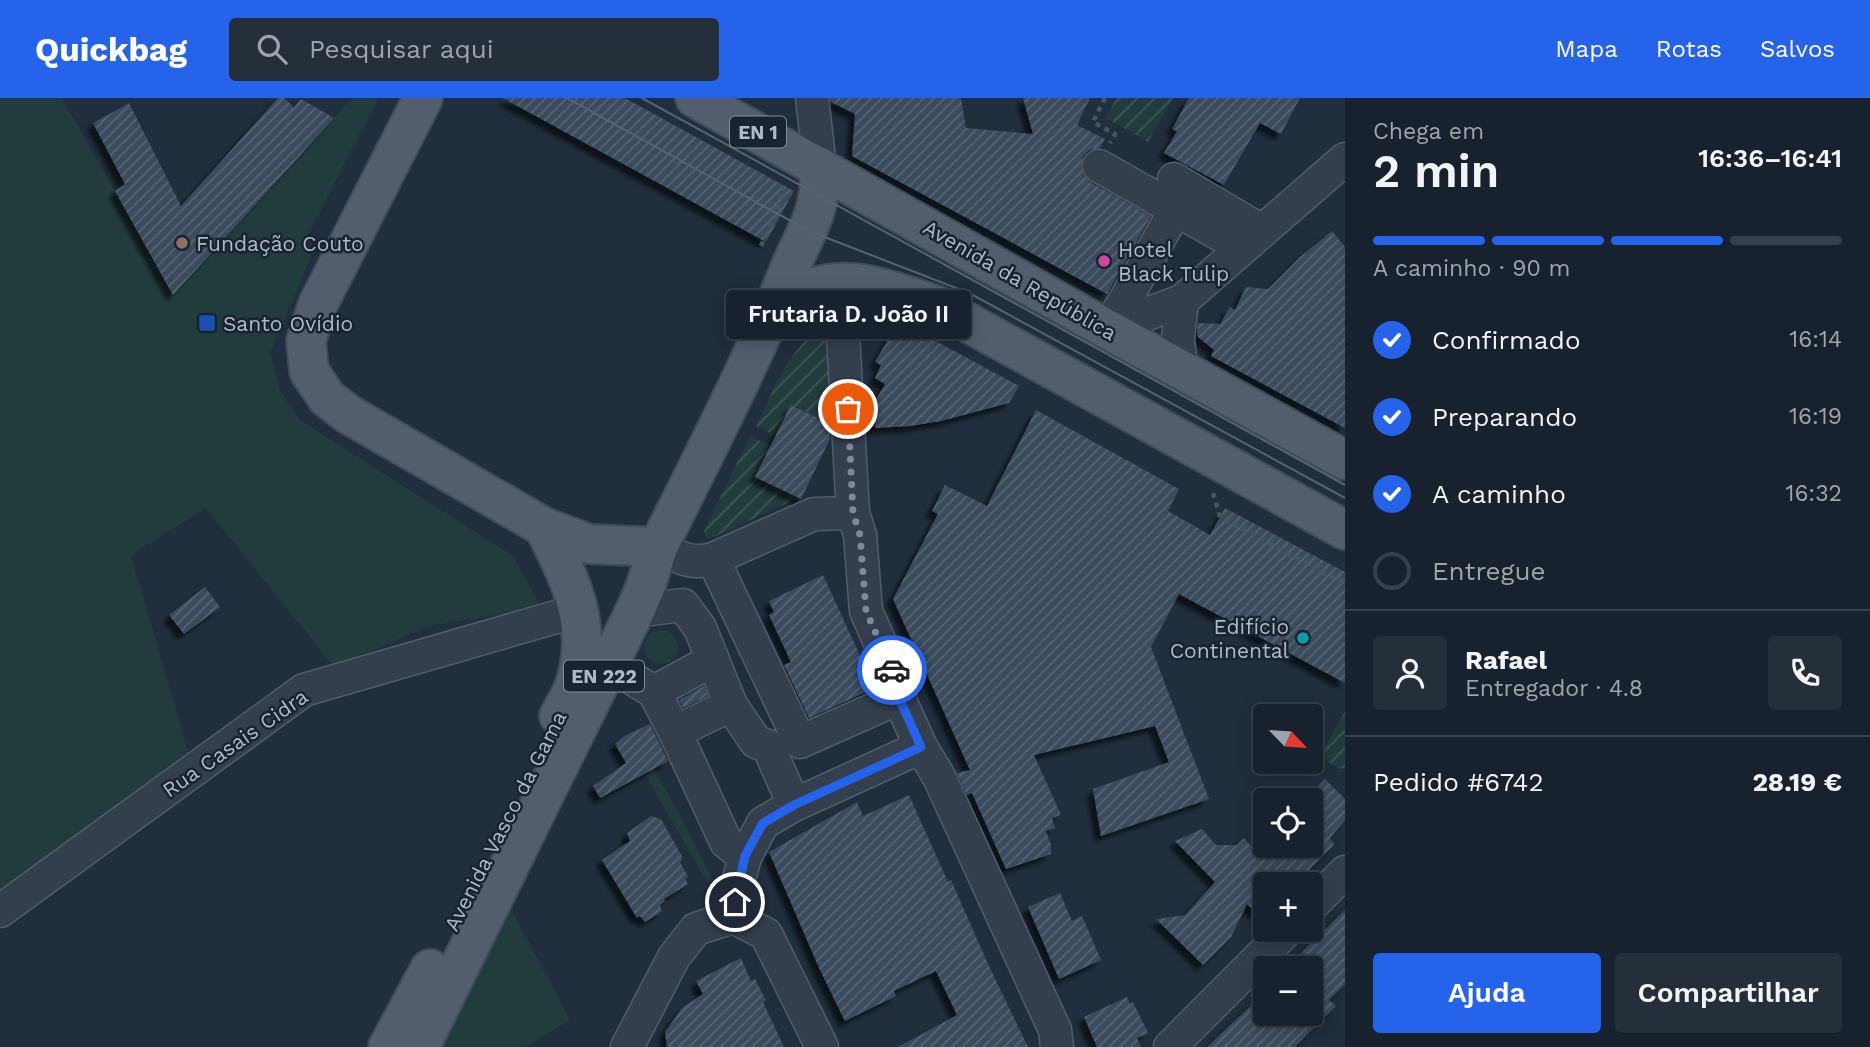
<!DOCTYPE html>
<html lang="pt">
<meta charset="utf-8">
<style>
:root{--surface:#18222e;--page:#252f3a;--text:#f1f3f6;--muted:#9fa4aa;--line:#363f4a;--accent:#2563eb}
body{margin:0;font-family:"Work Sans",sans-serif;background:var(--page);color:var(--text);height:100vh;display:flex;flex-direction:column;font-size:26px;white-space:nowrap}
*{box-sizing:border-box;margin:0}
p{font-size:23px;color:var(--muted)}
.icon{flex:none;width:38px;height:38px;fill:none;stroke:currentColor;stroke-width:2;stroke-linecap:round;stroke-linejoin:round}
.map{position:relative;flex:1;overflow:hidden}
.details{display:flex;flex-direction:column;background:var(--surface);width:525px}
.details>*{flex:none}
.needle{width:46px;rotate:115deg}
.fabs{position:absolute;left:1253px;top:606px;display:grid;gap:14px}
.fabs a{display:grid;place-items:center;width:70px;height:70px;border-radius:7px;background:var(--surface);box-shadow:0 4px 18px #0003,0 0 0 2px var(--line);font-size:35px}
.pin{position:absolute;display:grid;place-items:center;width:60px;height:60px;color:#fff;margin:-30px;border:4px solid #fff;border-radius:50%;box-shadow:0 2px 7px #0007}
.courier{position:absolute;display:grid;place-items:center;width:70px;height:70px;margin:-35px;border:5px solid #2563eb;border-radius:50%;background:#fff;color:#222;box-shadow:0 2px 9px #0007}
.bubble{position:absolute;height:49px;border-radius:7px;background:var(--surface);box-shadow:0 4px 18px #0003,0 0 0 2px var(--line);font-size:23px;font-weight:600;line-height:49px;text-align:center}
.headline em{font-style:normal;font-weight:600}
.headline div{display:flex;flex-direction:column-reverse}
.headline{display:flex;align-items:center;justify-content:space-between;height:119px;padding:0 28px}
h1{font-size:46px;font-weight:600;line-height:52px}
.bar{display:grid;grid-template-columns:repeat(4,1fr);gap:10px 7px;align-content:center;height:84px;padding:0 28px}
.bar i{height:9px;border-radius:5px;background:var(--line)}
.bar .active{background:var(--accent)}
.bar p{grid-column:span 4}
.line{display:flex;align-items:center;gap:18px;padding:0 28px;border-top:2px solid var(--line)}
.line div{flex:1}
.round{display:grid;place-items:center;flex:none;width:74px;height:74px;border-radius:7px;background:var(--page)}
ol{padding:0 28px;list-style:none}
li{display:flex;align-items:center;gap:21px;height:77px}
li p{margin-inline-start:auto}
li .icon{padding:7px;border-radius:50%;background:var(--accent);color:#fff;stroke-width:4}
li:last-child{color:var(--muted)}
li i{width:38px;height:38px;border:4px solid var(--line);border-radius:50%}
.action{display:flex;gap:14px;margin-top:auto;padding:14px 28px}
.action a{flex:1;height:80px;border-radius:7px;background:var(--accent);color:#fff;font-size:28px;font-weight:600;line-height:80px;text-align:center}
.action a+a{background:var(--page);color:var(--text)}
header{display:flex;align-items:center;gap:42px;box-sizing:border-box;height:98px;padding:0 35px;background:var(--accent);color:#fff}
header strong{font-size:33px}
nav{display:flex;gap:38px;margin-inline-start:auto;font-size:24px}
.search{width:490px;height:63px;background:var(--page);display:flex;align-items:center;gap:18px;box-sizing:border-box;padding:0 24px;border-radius:7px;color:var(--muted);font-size:26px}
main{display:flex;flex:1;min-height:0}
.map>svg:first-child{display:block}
.green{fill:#223c3e}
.garden{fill:url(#garden-furrows)}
.building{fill:url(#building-hatch);filter:url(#shadow)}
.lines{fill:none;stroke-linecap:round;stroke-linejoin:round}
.minor-casing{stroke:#525d6b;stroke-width:35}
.major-casing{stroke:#404b59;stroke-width:42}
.path{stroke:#40595b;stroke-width:4.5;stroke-dasharray:5 5;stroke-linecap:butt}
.minor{stroke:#343f4d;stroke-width:32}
.major{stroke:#525e6e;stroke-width:38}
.tram{stroke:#556375;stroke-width:2}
.done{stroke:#7d8998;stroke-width:7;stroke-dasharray:0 12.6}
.route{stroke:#2563eb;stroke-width:9}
.education-dot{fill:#8d6e63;stroke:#192432;stroke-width:2.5}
.hotel-dot{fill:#d1479c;stroke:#192432;stroke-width:2.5}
.transit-dot{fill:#1a4fb4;stroke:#192432;stroke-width:2.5}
.culture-dot{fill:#0f9aa8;stroke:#192432;stroke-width:2.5}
.labels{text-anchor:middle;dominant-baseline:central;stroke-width:5;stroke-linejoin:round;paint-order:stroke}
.shield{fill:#192432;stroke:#828d9c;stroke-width:2}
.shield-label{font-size:19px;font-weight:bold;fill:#afbac9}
.poi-label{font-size:21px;fill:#afbac9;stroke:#192432;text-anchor:start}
.street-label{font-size:21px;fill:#afbac9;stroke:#192432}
</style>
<header>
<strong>Quickbag</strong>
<div class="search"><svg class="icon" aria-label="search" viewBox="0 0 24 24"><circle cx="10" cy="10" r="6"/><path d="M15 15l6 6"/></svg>Pesquisar aqui</div>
<nav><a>Mapa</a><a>Rotas</a><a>Salvos</a></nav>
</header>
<main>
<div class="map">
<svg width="1345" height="949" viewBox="0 0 1345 949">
<defs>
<pattern id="garden-furrows" width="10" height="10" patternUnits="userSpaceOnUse" patternTransform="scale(1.75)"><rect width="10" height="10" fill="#223c3e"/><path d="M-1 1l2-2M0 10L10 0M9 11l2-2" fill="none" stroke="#405659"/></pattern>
<pattern id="building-hatch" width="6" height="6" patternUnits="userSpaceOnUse" patternTransform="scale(1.75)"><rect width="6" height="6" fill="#3b4c5d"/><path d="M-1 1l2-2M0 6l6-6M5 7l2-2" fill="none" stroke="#556473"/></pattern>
<filter id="shadow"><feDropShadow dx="-6" dy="6" stdDeviation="2" flood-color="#0009"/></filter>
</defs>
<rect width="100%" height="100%" fill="#202e3d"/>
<g class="green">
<polygon points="0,0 62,0 173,196 352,0 378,0 304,145 315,150 270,255 281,294 300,322 513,458 542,510 429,528 334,569 206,410 131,457 191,663 0,798"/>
<circle cx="661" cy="549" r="17"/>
<polygon points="638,645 678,713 712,780 707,784 629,649"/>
<polygon points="508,805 570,922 525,949 442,949 453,910"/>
</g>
<g class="garden">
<polygon points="1116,0 1173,0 1148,44 1106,20"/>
<path d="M826,225l8,103 -42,-21 -16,31 -20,-10c20,-40 32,-77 70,-103z"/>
<polygon points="750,338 771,348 756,379 798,400 709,441 705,438 704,433"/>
<polygon points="1345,613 1345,670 1338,671 1320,658"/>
</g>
<g class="building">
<polygon points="278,0 284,0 294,9 301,1 334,20 173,197 115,93 125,86 93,25 129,5 181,108"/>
<polygon points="503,0 625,0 794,93 766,144"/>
<polygon points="830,0 961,0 966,30 1033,36 1023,0 1090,0 1077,27 1105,41 1100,50 1090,52 1083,58 1081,67 1083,77 1090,84 1151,118 1107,196 852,58 855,16 831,4"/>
<polygon points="1189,0 1300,0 1281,36 1260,25 1224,87 1164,55 1177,33 1172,31"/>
<polygon points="1332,133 1345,149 1345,330 1211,258 1214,252 1197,238 1198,225 1220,226 1230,209 1235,212 1246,189 1268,191 1300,159"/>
<polygon points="908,228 1019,288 1009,305 941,323 910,328 875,330 874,305 885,286 875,280 881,267 875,264 894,231 904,235"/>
<polygon points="791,307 830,326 830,341 801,401 755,379"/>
<polygon points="1036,312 1179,391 1168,413 1210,437 1225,410 1345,474 1345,585 1179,496 1151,549 1209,701 1101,738 1093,691 1169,664 1155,628 1034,657 1061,717 1052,720 1055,730 1046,733 1051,747 1051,756 1006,771 972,695 967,697 957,675 970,672 893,501 938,416 932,413 945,387 987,408"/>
<polygon points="823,477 875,590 809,620 784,567 791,564 769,517 774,514 769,503"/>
<polygon points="205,489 220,509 184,536 169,517"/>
<polygon points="704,588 708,598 683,610 679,602"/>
<polygon points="650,626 668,663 600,700 593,688 626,665 615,646 624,638"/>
<polygon points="1325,681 1345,701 1345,722 1330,740 1334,747 1295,786 1265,786 1265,825 1247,806 1231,839 1203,867 1156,821 1185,817 1215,784 1175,743 1202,731 1216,747 1237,747 1244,740 1251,748 1311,747 1311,695"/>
<polygon points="909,697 948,784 951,782 989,868 1028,949 898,949 957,917 936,873 894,893 896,898 845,923 820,872 769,754 857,704 863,718"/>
<polygon points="651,718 661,721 683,760 680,764 688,779 685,781 688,786 664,801 665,803 660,807 662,813 645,824 640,818 637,820 602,762 630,743 627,735"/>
<polygon points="1060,795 1072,823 1082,818 1101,862 1059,881 1028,809"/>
<polygon points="1345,812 1345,886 1329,902 1336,908 1295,949 1207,949 1260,899 1265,908 1265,915 1311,915 1311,870 1285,870"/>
<polygon points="741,860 751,883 755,881 766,902 763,904 784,949 667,949 665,934 682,910 703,896 696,883"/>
<polygon points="1127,899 1130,906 1133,904 1148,935 1137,940 1141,949 1097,949 1084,919"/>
</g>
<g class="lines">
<defs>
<g id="minor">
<polyline points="812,0 820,69"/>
<polyline points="1099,68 1242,149"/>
<polyline points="1174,81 1260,132"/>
<polyline points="840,183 853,415 860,437 866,513 897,583 899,600 921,649 939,679 1055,932 1057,949"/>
<polyline points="1107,231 1182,203 1345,61"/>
<polyline points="1107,231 1127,199 1176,111"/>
<polyline points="1181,271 1178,241 1182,203"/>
<path d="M658,449c21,10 31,18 55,12l101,-45 39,-1"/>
<polyline points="713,461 800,644 899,600"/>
<polyline points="609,566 654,594 675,634 731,607 700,530 683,507 635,513"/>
<polyline points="654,594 713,562"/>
<polyline points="731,607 756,644 768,648 794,707"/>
<polyline points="675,634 726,744 745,759"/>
<polyline points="1311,808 1345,774"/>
<polyline points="0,813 304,592 580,512"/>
<polyline points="733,819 737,788 745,759 763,725 794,707 921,649"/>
<polyline points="627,949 674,859 696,831 733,819 766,836 822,949"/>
<polyline points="1170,949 1288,831"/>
</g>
<g id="major">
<polyline points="423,0 318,206 306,243 309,273 327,300 348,316 544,429 589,446 658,449"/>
<polyline points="695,0 1107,231 1345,362"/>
<path d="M773,215c11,-8 23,-20 36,-24 43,-17 85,3 127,16l409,225"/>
<path d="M544,429c26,53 51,99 30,160 -4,10 -10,20 -15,29"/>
<polyline points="388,949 430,871"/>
<path d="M420,949l215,-436 10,-23 13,-41c45,-90 92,-181 130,-274 17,-42 33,-57 32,-106"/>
</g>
</defs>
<use href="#minor" class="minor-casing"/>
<use href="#major" class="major-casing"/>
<g class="path">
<polyline points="1105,0 1093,24 1115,36 1110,45"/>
<polyline points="761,148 776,116 785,84"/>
<polyline points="1213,395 1220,419 1345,486"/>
</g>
<use href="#minor" class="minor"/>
<use href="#major" class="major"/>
<g class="tram">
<polyline points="567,0 809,133 969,195 1345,400"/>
<polyline points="642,0 1345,387"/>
</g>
</g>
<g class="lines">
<polyline class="done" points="848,311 853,415 860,437 866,513 892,572"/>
<polyline class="route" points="735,804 745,758 763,725 794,707 921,649 899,600 897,583 892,572"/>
</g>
<circle class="education-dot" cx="182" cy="145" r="7"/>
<circle class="hotel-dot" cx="1104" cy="163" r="7"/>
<rect class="transit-dot" x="198" y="216" width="18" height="18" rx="3.5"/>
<circle class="culture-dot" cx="1303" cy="540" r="7"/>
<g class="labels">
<g class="shield">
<rect x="730" y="18.5" width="56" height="31" rx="5"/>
<rect x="564" y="562.5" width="80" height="31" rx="5"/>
</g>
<g class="shield-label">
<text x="758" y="34">EN 1</text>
<text x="604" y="578">EN 222</text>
</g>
<g class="poi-label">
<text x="196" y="145">Fundação Couto</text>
<text x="1118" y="151">Hotel<tspan x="1118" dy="24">Black Tulip</tspan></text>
<text x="223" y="225">Santo Ovídio</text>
<text x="1289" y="528" text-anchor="end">Edifício<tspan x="1289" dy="24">Continental</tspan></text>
</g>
<g class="street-label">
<text transform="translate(1020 182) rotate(30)">Avenida da República</text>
<text transform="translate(235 645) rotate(-35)">Rua Casais Cidra</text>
<text transform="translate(505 723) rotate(-63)">Avenida Vasco da Gama</text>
</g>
</g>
</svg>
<div class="fabs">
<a><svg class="needle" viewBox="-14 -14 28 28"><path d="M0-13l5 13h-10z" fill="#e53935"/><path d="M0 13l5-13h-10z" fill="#9fa4aa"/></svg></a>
<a><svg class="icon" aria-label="locate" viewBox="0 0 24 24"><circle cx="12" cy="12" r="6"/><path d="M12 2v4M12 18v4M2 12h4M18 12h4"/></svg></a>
<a>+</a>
<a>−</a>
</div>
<div class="pin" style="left:848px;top:311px;background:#ea580c"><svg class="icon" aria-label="bag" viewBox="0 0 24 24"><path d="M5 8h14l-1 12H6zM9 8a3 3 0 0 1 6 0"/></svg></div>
<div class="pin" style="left:735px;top:804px;background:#1f2937"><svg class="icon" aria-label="home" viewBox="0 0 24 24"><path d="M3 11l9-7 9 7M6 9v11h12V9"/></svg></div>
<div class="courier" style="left:892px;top:572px"><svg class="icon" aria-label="car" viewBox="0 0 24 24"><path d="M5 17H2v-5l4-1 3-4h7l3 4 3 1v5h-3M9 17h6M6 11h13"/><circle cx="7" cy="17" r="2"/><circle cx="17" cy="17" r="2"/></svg></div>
<div class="bubble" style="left:726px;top:192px;width:245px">Frutaria D. João II</div>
</div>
<section class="details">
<div class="headline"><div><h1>2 min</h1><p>Chega em</p></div><em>16:36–16:41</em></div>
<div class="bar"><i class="active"></i><i class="active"></i><i class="active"></i><i></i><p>A caminho · 90 m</p></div>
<ol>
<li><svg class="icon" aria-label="check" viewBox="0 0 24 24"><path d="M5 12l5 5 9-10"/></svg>Confirmado<p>16:14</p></li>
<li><svg class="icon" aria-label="check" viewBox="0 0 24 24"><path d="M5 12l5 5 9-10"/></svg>Preparando<p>16:19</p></li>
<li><svg class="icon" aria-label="check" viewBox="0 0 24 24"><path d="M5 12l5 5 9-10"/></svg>A caminho<p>16:32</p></li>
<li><i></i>Entregue</li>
</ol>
<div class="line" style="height:126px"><a class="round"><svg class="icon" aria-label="person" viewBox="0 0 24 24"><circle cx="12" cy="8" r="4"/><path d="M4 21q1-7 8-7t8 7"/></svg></a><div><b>Rafael</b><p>Entregador · 4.8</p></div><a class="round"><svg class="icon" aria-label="phone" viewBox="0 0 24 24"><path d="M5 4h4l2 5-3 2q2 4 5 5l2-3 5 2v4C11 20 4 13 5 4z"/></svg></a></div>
<div class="line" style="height:91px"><div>Pedido #6742</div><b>28.19 €</b></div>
<div class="action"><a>Ajuda</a><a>Compartilhar</a></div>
</section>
</main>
